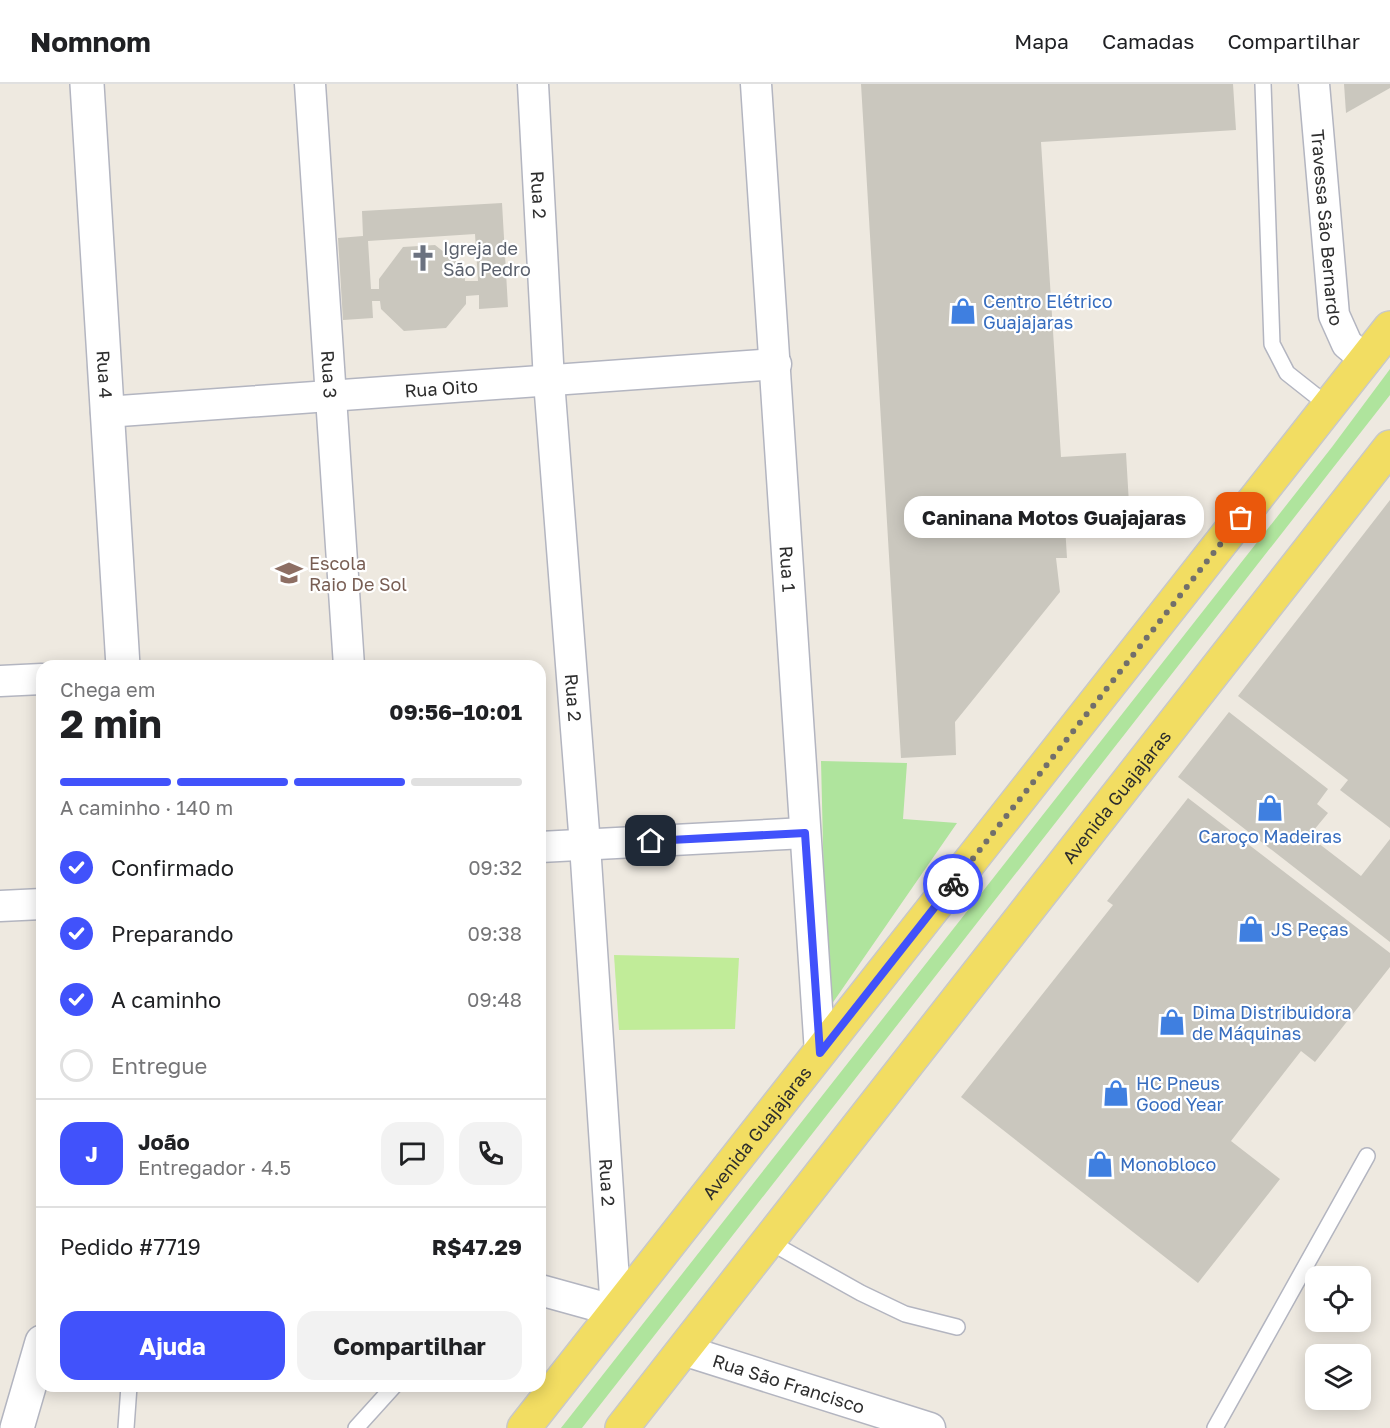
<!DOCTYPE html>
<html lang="pt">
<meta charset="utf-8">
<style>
:root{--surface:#fff;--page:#f2f2f2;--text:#202124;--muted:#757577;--line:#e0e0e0;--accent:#4152fb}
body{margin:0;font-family:"Golos Text",sans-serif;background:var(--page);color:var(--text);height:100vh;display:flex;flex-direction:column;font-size:22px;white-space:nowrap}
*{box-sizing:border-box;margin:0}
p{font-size:20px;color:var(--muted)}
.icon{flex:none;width:33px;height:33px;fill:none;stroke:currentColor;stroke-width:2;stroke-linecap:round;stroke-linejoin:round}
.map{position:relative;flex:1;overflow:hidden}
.sheet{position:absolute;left:36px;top:576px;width:510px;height:732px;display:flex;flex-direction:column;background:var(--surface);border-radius:18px;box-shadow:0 3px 15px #0003}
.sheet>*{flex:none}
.fabs{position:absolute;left:1305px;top:1182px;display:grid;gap:12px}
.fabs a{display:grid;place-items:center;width:66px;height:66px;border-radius:12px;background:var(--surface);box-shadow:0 3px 15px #0003;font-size:30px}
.pin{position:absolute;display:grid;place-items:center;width:51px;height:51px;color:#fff;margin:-26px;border-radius:12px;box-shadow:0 3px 9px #0006}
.courier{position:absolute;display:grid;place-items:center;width:60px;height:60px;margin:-30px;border:4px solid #4152fb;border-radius:50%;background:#fff;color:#222;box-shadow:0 2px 8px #0007}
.bubble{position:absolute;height:42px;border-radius:18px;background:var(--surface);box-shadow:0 3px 15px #0003;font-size:20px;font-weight:700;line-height:42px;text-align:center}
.head em{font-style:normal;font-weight:700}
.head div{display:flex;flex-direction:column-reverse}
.head{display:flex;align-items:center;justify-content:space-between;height:102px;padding:0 24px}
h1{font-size:39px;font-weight:700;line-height:45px}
.bar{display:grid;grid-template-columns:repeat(4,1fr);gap:9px 6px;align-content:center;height:72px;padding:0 24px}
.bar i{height:8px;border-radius:4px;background:var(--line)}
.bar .selected{background:var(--accent)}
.bar p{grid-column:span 4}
.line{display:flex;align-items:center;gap:15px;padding:0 24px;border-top:2px solid var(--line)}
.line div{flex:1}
.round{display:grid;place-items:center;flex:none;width:63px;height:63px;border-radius:18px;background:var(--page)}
ol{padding:0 24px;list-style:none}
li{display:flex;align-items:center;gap:18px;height:66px}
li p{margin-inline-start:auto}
li .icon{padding:6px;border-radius:50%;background:var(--accent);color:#fff;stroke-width:4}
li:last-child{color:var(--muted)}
li i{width:33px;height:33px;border:3px solid var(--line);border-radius:50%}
.button{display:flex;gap:12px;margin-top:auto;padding:12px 24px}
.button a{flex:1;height:69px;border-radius:18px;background:var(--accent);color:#fff;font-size:24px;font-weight:700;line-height:69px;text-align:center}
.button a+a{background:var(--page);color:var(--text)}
header{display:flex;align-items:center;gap:36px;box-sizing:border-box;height:84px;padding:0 30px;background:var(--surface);border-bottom:2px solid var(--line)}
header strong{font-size:28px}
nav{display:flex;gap:33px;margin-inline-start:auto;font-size:21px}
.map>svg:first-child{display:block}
.green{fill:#afe49d}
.pitch{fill:#c1ec99}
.building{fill:#cac7be;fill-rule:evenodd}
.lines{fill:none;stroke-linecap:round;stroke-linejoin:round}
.lane-casing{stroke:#b3b5c0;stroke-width:18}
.street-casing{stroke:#b3b5c0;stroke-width:33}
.secondary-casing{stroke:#b3b5c0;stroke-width:36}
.primary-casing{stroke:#c8c8c8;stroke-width:36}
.lane{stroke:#fff;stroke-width:15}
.street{stroke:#fff;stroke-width:30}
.secondary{stroke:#fff;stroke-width:33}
.primary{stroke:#f2dd62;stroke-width:33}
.done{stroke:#716f6c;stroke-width:6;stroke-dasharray:0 10.8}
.route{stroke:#4152fb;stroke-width:8}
.labels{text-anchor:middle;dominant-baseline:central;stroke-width:4.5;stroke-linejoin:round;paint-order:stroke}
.street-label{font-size:18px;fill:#2d2d2d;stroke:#fff}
.worship-label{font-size:18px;fill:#5b616d;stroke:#fff;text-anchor:start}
.shop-label{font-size:18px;fill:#366cbe;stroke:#fff;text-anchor:start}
.education-label{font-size:18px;fill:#785e54;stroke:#fff;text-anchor:start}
</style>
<header>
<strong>Nomnom</strong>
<nav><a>Mapa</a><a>Camadas</a><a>Compartilhar</a></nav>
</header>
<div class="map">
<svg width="1390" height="1344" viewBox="0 0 1390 1344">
<rect width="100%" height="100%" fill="#eee9e0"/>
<g class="green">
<polygon points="1390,285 1390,311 582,1344 561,1344 1332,363"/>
<polygon points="821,677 907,679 903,735 957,739 827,927"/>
</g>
<polygon class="pitch" points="614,871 739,874 735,945 619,946"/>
<g class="building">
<polygon points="861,0 1233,0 1236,46 1041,58 1061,373 1126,369 1129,420 1064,425 1067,474 1056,474 1060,508 955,638 956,671 901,674"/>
<polygon points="1344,0 1390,0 1390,4 1346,29"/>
<path d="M502,119l6,104 -29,2v-14l-13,1v8l-20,24 -42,3 -23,-22 -1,-8h-8l1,17 -30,2 -5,-82 25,-2 -1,-25zM475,150l3,47h-13l-1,-13 -29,-23 -32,2 -24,32v10h-8l-3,-48z"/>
<polygon points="1390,416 1390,744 1340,706 1348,696 1238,612"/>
<polygon points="1229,628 1328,705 1317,720 1328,729 1309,752 1361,792 1390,755 1390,858 1178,693"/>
<polygon points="1188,714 1390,869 1390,883 1315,978 1301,967 1231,1057 1280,1095 1198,1199 961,1013 1113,821 1107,817"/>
</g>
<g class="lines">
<defs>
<g id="lane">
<polyline points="1263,0 1272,260 1287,289 1330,323"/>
<polyline points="768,1157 861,1209 905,1230 957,1243"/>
<polyline points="126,1344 129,1302"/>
<polyline points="356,1344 394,1302"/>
<polyline points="1215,1344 1367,1072"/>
</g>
<g id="street">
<path id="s1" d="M310,0l39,582"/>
<path id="s2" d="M533,0l16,297 36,464 31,466 -76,-21"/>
<path id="s3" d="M756,0l64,969"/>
<path id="s4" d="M1314,0l20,231 13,29 19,16"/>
<path id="s5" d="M106,328l670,-48"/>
<polyline points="0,597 42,595"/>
<polyline points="540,763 805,749"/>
<polyline points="0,822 42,820"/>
<path id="s6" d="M683,1266l247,78"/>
</g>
<g id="secondary">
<path id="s7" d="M87,0l36,582"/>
<polyline points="17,1344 42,1258"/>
</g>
<g id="primary">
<path id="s8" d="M524,1344l866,-1100"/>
<path id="s9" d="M622,1344l768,-981"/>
</g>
</defs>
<use href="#lane" class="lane-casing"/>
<use href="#street" class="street-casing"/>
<use href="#secondary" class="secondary-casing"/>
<use href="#primary" class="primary-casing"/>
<use href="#lane" class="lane"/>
<use href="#street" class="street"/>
<use href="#secondary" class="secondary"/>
<use href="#primary" class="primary"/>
</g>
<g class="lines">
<polyline class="done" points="953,800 1241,434"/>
<polyline class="route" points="651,757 805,749 820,969 953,800"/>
</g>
<defs>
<symbol id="church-bare" viewBox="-9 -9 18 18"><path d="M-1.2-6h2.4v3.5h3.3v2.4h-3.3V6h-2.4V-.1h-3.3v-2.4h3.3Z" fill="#6b7280" stroke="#fff" stroke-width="2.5" paint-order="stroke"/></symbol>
<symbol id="shop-bare" viewBox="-9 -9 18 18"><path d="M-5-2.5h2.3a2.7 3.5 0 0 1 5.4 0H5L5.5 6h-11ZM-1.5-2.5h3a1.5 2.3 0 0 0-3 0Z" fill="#3f7fe0" stroke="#fff" stroke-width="2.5" paint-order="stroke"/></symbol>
<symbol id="school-bare" viewBox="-9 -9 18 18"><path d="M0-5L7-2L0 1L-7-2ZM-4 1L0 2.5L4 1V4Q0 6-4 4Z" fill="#8d6e63" stroke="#fff" stroke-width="2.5" paint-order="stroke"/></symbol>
</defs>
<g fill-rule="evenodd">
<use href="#church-bare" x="404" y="155" width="38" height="38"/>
<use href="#shop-bare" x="944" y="208" width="38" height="38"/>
<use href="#school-bare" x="270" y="470" width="38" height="38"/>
<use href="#shop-bare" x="1251" y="705" width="38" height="38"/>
<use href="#shop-bare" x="1232" y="826" width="38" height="38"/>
<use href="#shop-bare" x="1153" y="919" width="38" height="38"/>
<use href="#shop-bare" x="1097" y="990" width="38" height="38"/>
<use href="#shop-bare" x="1081" y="1061" width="38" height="38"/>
</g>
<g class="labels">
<g class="street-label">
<text stroke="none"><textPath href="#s2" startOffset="111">Rua 2</textPath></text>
<text stroke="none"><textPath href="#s4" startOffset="144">Travessa São Bernardo</textPath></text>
<text stroke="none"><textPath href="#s7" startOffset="291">Rua 4</textPath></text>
<text stroke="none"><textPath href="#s1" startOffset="291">Rua 3</textPath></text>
<text stroke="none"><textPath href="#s5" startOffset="336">Rua Oito</textPath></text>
<text stroke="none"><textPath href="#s3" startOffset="486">Rua 1</textPath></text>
<text stroke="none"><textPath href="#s2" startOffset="615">Rua 2</textPath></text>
<text stroke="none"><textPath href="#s9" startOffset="802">Avenida Guajajaras</textPath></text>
<text stroke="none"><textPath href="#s8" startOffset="376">Avenida Guajajaras</textPath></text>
<text stroke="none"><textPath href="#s2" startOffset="1101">Rua 2</textPath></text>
<text stroke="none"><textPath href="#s6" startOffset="111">Rua São Francisco</textPath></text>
</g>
<g class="worship-label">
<text x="443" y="164">Igreja de<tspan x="443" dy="21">São Pedro</tspan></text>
</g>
<g class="shop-label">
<text x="983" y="217">Centro Elétrico<tspan x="983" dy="21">Guajajaras</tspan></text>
<text x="1270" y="752" text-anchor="middle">Caroço Madeiras</text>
<text x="1271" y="845">JS Peças</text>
<text x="1192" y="928">Dima Distribuidora<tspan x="1192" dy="21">de Máquinas</tspan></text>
<text x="1136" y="999">HC Pneus<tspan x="1136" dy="21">Good Year</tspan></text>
<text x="1120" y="1080">Monobloco</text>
</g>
<g class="education-label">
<text x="309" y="479">Escola<tspan x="309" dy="21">Raio De Sol</tspan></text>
</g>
</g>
</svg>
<div class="fabs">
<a><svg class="icon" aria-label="locate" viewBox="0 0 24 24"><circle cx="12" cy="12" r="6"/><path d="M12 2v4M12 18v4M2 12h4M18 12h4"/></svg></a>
<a><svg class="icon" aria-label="layers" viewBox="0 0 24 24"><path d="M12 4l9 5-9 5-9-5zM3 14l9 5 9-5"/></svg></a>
</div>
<div class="pin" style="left:1241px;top:434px;background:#ea580c"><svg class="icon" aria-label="bag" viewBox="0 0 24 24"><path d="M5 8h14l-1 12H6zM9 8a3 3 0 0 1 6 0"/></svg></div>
<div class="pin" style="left:651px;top:757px;background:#1f2937"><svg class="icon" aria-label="home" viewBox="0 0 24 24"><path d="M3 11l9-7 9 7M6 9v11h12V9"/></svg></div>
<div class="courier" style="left:953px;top:800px"><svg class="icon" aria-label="bike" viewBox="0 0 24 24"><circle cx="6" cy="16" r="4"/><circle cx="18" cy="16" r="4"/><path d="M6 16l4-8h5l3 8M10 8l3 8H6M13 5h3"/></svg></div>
<div class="bubble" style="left:904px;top:412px;width:300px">Caninana Motos Guajajaras</div>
<section class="sheet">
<div class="head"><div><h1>2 min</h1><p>Chega em</p></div><em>09:56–10:01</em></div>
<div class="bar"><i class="selected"></i><i class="selected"></i><i class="selected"></i><i></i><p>A caminho · 140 m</p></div>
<ol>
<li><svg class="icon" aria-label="check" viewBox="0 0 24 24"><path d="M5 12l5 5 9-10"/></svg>Confirmado<p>09:32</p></li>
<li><svg class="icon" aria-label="check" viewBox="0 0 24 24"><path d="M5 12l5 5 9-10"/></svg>Preparando<p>09:38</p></li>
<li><svg class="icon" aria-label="check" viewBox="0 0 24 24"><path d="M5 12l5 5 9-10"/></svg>A caminho<p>09:48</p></li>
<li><i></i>Entregue</li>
</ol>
<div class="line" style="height:108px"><b class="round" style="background:var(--accent);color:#fff">J</b><div><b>João</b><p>Entregador · 4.5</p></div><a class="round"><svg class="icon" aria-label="chat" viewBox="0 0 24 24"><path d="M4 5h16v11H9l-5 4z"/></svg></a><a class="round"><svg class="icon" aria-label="phone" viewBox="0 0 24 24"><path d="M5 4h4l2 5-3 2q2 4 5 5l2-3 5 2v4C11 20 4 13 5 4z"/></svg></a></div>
<div class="line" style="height:78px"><div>Pedido #7719</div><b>R$47.29</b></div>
<div class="button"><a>Ajuda</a><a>Compartilhar</a></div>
</section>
</div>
